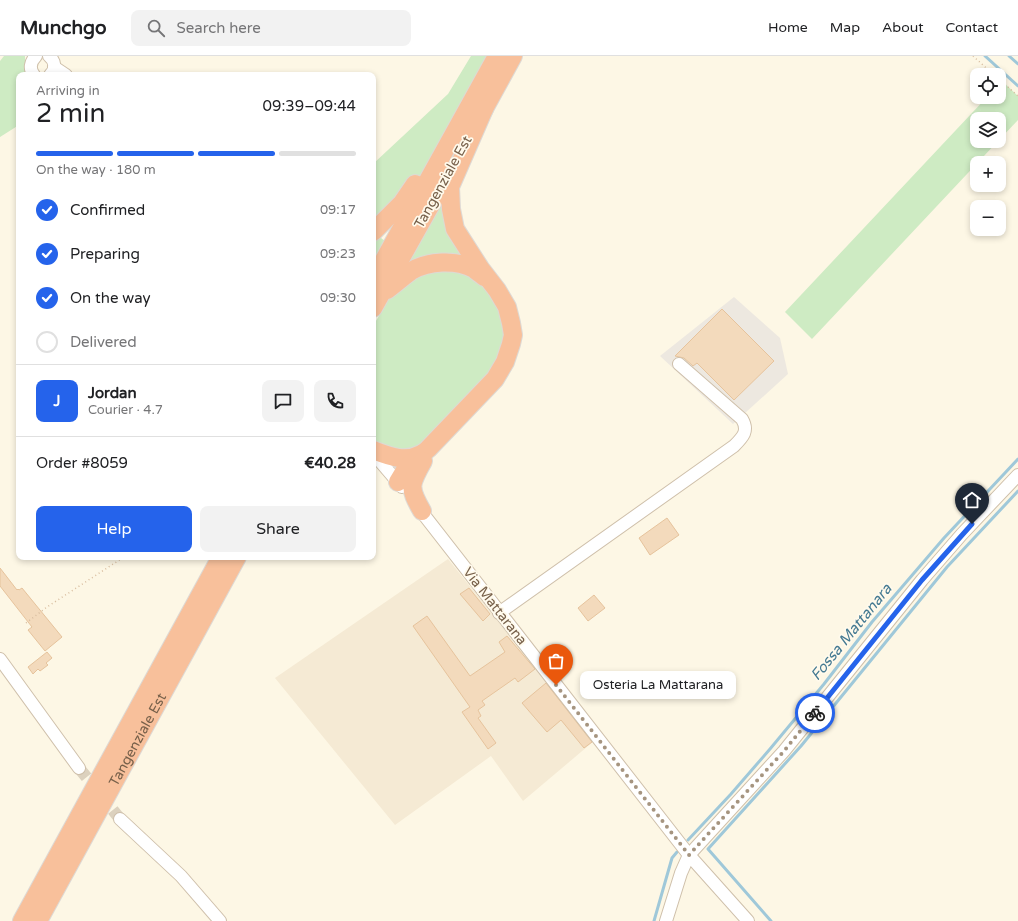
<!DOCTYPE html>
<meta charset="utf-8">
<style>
:root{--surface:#fff;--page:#f2f2f2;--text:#202124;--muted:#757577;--line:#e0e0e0;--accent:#2563eb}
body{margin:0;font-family:"Varela Round",sans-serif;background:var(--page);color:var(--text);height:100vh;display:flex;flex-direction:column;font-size:15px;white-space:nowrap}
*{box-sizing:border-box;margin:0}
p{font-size:13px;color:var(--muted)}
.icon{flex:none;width:22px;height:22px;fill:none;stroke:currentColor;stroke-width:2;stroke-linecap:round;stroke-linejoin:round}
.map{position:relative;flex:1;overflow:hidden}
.drawer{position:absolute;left:16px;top:16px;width:360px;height:488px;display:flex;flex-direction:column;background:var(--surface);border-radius:8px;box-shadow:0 2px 6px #0003}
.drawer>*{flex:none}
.fabs{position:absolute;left:970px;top:12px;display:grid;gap:8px}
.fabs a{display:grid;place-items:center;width:36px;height:36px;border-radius:8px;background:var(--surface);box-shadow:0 2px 6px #0003;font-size:20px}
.pin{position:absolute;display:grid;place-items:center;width:34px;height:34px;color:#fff;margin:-41px -17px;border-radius:50% 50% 50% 0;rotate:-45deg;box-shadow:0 0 4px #0007}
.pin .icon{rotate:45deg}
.courier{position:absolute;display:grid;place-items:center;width:40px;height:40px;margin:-20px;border:3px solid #2563eb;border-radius:50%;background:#fff;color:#222;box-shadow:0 1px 5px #0007}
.bubble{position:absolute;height:28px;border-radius:8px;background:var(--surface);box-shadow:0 2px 6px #0003;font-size:13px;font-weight:600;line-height:28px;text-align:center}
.head em{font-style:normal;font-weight:600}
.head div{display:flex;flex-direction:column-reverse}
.head{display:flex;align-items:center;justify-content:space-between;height:68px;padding:0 20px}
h1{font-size:26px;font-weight:600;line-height:30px}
.bar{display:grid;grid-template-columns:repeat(4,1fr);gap:6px 4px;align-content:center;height:48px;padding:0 20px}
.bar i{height:5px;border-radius:3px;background:var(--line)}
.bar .active{background:var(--accent)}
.bar p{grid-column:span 4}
.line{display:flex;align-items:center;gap:10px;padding:0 20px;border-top:1px solid var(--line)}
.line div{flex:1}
.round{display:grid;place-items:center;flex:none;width:42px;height:42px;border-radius:8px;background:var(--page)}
ol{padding:0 20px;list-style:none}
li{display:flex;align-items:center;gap:12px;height:44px}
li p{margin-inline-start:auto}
li .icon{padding:4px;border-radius:50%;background:var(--accent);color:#fff;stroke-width:4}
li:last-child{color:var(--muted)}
li i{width:22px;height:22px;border:2px solid var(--line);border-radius:50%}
.action{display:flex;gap:8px;margin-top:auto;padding:8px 20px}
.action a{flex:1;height:46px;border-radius:8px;background:var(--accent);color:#fff;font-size:16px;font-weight:600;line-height:46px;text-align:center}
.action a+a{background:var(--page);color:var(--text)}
header{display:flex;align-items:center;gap:24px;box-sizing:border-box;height:56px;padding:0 20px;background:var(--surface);border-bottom:1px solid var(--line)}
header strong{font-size:19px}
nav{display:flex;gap:22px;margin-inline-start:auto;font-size:14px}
.search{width:280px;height:36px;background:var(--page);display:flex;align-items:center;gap:10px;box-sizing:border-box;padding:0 14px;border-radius:8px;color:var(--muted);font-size:15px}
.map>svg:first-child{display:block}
.residential{fill:#f5ead4}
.industrial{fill:#ede8e0}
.green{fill:#ceebc3}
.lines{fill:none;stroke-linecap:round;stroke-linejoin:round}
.stream{stroke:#9fc8d9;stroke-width:3}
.building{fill:#f3dabc;stroke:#e6c39c}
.minor-tunnel{stroke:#dcd1be;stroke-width:12;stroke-dasharray:12 6;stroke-linecap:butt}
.minor-casing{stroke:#cfc0ab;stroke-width:14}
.highway-casing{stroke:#ded9d4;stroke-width:20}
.path{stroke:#d8bd9f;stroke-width:1.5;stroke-dasharray:1 3;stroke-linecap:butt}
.minor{stroke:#fff;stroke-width:12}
.highway{stroke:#f8c09b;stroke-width:18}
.done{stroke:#a69580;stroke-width:4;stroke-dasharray:0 7.2}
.route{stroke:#2563eb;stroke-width:5}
.labels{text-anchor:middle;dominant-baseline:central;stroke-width:3.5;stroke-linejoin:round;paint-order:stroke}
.street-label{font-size:14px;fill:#77604a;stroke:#fffaec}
.water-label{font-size:15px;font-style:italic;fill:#457a92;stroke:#fffaec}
</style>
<header>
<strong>Munchgo</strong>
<div class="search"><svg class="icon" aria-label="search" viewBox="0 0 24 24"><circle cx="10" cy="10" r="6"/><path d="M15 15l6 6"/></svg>Search here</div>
<nav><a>Home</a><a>Map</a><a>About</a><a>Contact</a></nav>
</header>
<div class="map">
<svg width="1018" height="865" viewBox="0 0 1018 865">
<rect width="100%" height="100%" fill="#fdf7e5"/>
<polygon class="residential" points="448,503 594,685 523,745 491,700 395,769 275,622"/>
<polygon class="industrial" points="734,241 780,282 788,318 733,368 660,300"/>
<g class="green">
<polygon points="4,0 25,0 25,16 28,19 19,19 19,69 0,81 0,5"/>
<polygon points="471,0 487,0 415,129 373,172 373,108 448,38"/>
<polygon points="1002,25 1018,40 1018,64 999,84 999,63 977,63 977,85 998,85 812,283 785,256 987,41 999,41 999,28"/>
<polygon points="441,147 443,147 466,199 411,210 407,205"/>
<polygon points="381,182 385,185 373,213 373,184"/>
<polygon points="426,215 464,215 490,232 507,275 496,312 413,397 377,389 373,385 373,270 393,236"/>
</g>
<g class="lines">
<g class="stream">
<polyline points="985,0 1018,30"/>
<polyline points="1009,0 1018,8"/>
<polyline points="688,784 731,738 770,693 824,628 872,566 944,482 1018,403"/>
<polyline points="654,865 672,802 677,796"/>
<polyline points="771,865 708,793 801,690 947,511 1018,435"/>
</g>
</g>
<g class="building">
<polygon points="722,253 774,305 734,344 697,307 693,310 684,302 675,300"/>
<polygon points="667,462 679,479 650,499 639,482"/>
<polygon points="0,512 17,534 18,533 19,534 22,532 62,581 45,595 28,574 32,571 0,530"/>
<polygon points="469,532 490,558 483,565 460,538"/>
<polygon points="594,539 605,552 588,565 578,552"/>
<polygon points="427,560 470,620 505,596 499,586 507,580 535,613 518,626 515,622 482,645 485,649 478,654 481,660 478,662 496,687 488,693 462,656 470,651 413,570"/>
<polygon points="47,596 52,602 46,607 48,609 40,615 38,613 33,618 28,611"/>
<polygon points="546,627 592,686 584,692 561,664 547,676 522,647"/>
</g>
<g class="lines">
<polyline class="minor-tunnel" points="79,712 120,763"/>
<defs>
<g id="minor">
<path d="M49,0c7,6 7,13 1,19"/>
<polyline points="54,11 66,19"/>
<path d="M34,19c-5,-6 -4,-13 2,-19"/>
<polyline points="373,397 402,431"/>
<polyline points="417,450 689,799 748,865"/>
<path d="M499,557l235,-167c9,-9 15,-15 8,-27l-63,-55"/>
<polyline points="0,603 79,712"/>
<polyline points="120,763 181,820 220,865"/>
<polyline points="666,865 681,817 689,799 784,695 922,524 962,478 1018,419"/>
</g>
<g id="highway">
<polyline points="479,62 513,0"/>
<polyline points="373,176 402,147 415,128"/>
<polyline points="373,224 497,0"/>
<path d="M387,234c8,-6 16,-13 24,-19 17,-10 45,-12 63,-2 3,3 7,5 10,8"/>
<polyline points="373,252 449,116"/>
<path d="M373,394c16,6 32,13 48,4"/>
<polyline points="398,426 407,411 428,393 495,323 505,306 511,288 513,279 511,267 507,251 497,234 480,212 455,173 451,153 450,131 484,53"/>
<path d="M422,455c-14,-24 -12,-27 1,-50"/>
<polyline points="22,865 221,501"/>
<path id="s1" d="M38,865l199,-364"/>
</g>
</defs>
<use href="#minor" class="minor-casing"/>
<use href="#highway" class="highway-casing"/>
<g class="path">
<polyline points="973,0 994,19"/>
<polyline points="999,23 1018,40"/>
<polyline points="26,567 47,551 124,501"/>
</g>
<use href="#minor" class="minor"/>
<use href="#highway" class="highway"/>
</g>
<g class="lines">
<polyline class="done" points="556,629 689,799 784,695 815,657"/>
<polyline class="route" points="815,657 922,524 972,468"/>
</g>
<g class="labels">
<g class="street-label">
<text transform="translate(443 126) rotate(-61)">Tangenziale Est</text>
<text transform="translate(495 550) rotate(52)">Via Mattarana</text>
<text stroke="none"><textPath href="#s1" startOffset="207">Tangenziale Est</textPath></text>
</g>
<g class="water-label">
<text transform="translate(851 576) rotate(-51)">Fossa Mattanara</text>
</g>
</g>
</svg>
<div class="fabs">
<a><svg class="icon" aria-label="locate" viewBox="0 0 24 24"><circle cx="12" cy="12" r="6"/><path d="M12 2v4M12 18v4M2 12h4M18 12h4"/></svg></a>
<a><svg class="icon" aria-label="layers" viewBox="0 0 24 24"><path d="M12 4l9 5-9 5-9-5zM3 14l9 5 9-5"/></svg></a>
<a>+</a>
<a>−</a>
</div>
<div class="pin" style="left:556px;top:629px;background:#ea580c"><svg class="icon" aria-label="bag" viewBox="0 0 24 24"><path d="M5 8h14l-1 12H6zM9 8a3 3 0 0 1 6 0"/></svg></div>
<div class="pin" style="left:972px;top:468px;background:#1f2937"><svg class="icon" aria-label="home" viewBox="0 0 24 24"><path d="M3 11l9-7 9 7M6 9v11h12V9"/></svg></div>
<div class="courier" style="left:815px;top:657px"><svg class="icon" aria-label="bike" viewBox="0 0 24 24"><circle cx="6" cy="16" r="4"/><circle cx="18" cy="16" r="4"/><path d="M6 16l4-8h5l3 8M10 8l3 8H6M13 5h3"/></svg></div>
<div class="bubble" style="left:580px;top:615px;width:156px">Osteria La Mattarana</div>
<section class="drawer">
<div class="head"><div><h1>2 min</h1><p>Arriving in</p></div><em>09:39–09:44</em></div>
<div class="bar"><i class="active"></i><i class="active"></i><i class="active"></i><i></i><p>On the way · 180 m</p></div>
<ol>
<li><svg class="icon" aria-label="check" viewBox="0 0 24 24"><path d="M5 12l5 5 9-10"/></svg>Confirmed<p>09:17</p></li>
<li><svg class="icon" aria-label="check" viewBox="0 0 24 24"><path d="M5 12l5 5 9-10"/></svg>Preparing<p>09:23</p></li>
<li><svg class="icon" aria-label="check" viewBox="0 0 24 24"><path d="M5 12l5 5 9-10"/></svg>On the way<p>09:30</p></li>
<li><i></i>Delivered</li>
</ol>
<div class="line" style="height:72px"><b class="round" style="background:var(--accent);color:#fff">J</b><div><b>Jordan</b><p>Courier · 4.7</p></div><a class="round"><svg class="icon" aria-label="chat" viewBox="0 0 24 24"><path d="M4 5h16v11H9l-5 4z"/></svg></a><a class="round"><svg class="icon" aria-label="phone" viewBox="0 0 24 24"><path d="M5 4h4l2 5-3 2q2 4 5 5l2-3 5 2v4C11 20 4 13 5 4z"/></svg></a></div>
<div class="line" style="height:52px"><div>Order #8059</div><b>€40.28</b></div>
<div class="action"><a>Help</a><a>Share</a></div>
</section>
</div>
